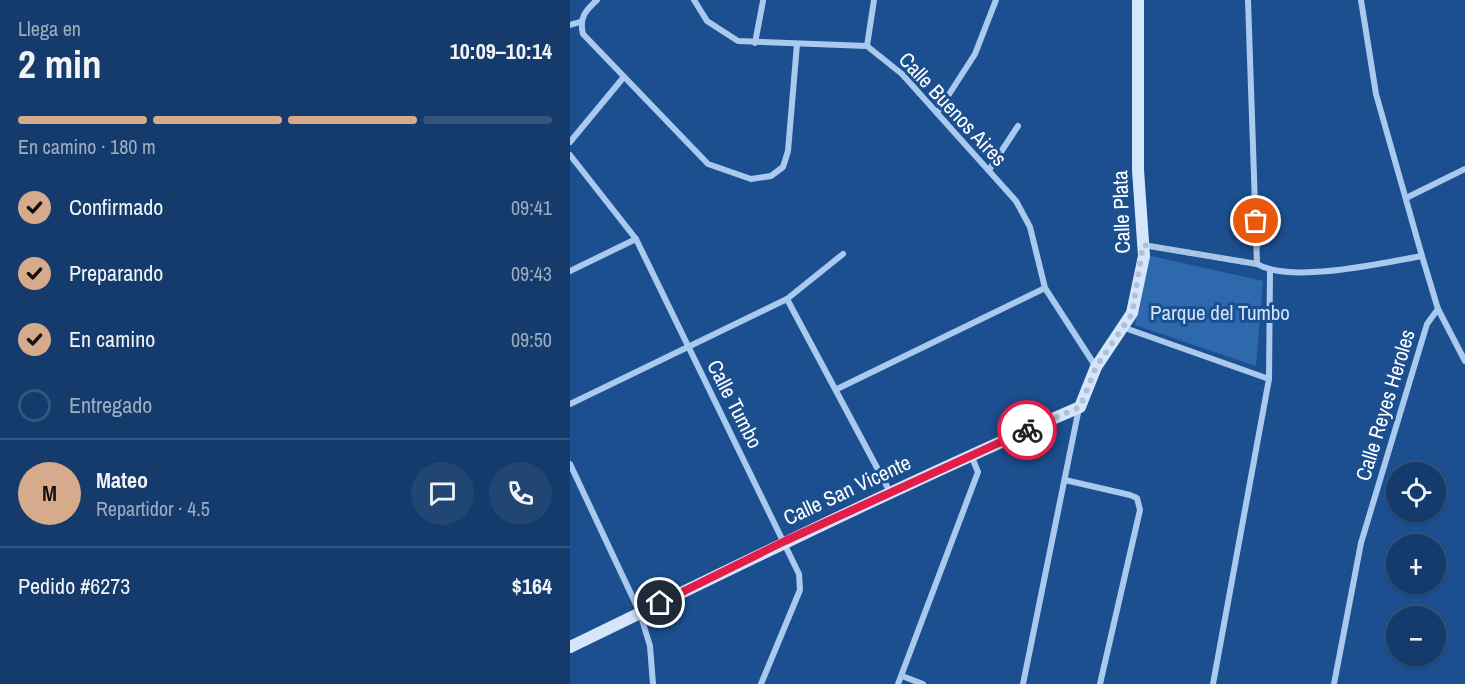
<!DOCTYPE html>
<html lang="es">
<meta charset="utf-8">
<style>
:root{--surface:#143b6b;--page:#214673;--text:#f1f3f6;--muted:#9dadc1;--line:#33557e;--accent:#d6ab8b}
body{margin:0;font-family:"Archivo Narrow",sans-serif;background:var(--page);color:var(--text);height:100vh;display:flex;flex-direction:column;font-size:22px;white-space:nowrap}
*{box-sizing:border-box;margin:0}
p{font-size:20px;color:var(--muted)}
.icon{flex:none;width:33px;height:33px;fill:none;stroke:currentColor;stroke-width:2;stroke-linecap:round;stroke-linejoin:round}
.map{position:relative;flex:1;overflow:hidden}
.drawer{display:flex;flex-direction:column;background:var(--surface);width:570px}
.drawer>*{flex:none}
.buttons{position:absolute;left:816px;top:462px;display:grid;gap:12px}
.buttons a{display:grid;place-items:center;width:60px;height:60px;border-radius:50%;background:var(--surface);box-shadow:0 2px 4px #0004,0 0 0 2px var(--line);font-size:30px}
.pin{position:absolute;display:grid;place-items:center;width:51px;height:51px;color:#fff;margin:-26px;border:3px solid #fff;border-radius:50%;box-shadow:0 2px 6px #0007}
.courier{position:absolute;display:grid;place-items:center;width:60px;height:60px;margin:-30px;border:4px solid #e11d48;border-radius:50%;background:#fff;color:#222;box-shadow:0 2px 8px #0007}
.head em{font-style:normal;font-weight:800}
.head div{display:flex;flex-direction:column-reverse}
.head{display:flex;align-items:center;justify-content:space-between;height:102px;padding:0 18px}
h1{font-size:39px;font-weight:800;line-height:45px}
.bar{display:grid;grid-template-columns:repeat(4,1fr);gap:9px 6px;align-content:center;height:72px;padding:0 18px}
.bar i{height:8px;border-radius:4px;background:var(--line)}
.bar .on{background:var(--accent)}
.bar p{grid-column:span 4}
.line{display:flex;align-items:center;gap:15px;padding:0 18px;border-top:2px solid var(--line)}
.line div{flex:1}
.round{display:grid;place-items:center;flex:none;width:63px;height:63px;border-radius:32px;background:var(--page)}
ol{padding:0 18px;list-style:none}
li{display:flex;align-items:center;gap:18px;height:66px}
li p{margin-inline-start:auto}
li .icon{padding:6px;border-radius:50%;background:var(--accent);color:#111;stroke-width:4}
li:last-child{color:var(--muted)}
li i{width:33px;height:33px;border:3px solid var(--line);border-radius:50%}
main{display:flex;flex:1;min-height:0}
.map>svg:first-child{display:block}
.green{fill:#2e69ad}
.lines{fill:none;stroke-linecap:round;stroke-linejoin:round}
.street{stroke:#a9c9ee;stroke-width:6}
.secondary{stroke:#d6e6fa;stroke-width:12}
.done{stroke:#afc1d8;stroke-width:6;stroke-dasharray:0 10.8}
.route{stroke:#e11d48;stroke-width:8}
.labels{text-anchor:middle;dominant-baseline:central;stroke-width:6;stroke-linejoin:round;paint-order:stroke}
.street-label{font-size:21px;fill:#fff;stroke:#1b4f8f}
.park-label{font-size:21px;fill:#cfe3fa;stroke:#1b4f8f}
</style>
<main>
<section class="drawer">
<div class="head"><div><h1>2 min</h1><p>Llega en</p></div><em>10:09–10:14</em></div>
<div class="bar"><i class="on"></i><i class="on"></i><i class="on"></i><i></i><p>En camino · 180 m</p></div>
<ol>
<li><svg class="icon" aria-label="check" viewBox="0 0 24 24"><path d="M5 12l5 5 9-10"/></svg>Confirmado<p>09:41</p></li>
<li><svg class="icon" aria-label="check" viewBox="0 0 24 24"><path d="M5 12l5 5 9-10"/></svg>Preparando<p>09:43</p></li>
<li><svg class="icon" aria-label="check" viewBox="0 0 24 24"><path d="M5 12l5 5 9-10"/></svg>En camino<p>09:50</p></li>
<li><i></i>Entregado</li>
</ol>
<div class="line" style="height:108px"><b class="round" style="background:var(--accent);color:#111">M</b><div><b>Mateo</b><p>Repartidor · 4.5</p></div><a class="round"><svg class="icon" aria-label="chat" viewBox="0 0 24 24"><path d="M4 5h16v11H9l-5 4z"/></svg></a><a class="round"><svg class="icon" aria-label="phone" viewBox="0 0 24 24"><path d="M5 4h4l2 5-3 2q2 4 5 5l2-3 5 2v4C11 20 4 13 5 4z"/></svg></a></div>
<div class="line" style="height:78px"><div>Pedido #6273</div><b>$164</b></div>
</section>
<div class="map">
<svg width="895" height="684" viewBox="0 0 895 684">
<rect width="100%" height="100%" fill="#1b4f8f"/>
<polygon class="green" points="577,255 693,281 686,366 565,325"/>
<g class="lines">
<g class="street">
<path d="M27,0c-12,11 -18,18 -14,34l125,130 43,15 20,-3 12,-9 5,-16 9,-107"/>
<polyline points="124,0 137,21 168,41 297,46 332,74 446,201 460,227 475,288 526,367"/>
<polyline points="678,0 687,264"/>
<polyline points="791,0 806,94 852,256 868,309 895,361"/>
<polyline points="0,25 10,22"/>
<polyline points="185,43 193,1"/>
<polyline points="297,46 304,0"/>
<polyline points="367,113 405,54 426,0"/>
<polyline points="0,142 53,78"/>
<polyline points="0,155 66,239 229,574 230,590 191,684"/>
<polyline points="419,170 448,126"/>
<polyline points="836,198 895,169"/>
<path d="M573,245l114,19c35,20 125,-1 165,-8"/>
<polyline points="0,271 66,239"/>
<polyline points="217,299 320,492"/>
<polyline points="555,328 699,379"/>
<polyline points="267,389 475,288"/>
<polyline points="0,404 217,299 273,254"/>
<polyline points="0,464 70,613 80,646 83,684"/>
<polyline points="495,480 560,495 567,498 570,510 530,684"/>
<polyline points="332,676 353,684"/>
<polyline points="328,684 408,472 401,455"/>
<polyline points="453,684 509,408"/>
<polyline points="643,684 699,379 700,271"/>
<polyline points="764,684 791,543 857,324 868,309"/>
</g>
<path class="secondary" d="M0,647c169,-82 337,-165 510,-240l16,-40 36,-54 12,-57 -6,-86v-170"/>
</g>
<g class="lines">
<polyline class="done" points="457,430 510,407 526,367 562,314 573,245 687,264 686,221"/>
<polyline class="route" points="90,603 215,541 457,430"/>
</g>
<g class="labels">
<g class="street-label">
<text transform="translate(383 109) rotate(47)">Calle Buenos Aires</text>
<text transform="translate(551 212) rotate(-92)">Calle Plata</text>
<text transform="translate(165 404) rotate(63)">Calle Tumbo</text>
<text transform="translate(815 405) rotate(-73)">Calle Reyes Heroles</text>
<text transform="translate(277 490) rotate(-25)">Calle San Vicente</text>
</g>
<g class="park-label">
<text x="650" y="312">Parque del Tumbo</text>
</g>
</g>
</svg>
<div class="buttons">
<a><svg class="icon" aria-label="locate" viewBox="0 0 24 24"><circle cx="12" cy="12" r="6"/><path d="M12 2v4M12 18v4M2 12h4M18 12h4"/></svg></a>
<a>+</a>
<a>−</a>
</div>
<div class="pin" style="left:686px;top:221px;background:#ea580c"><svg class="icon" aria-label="bag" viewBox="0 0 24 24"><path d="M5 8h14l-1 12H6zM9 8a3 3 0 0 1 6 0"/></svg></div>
<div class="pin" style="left:90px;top:603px;background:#1f2937"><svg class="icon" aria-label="home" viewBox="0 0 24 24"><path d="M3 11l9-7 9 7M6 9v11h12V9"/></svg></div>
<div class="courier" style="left:457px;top:430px"><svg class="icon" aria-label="bike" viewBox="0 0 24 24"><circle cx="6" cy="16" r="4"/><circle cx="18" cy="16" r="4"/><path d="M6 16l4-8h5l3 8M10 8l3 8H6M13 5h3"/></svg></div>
</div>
</main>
